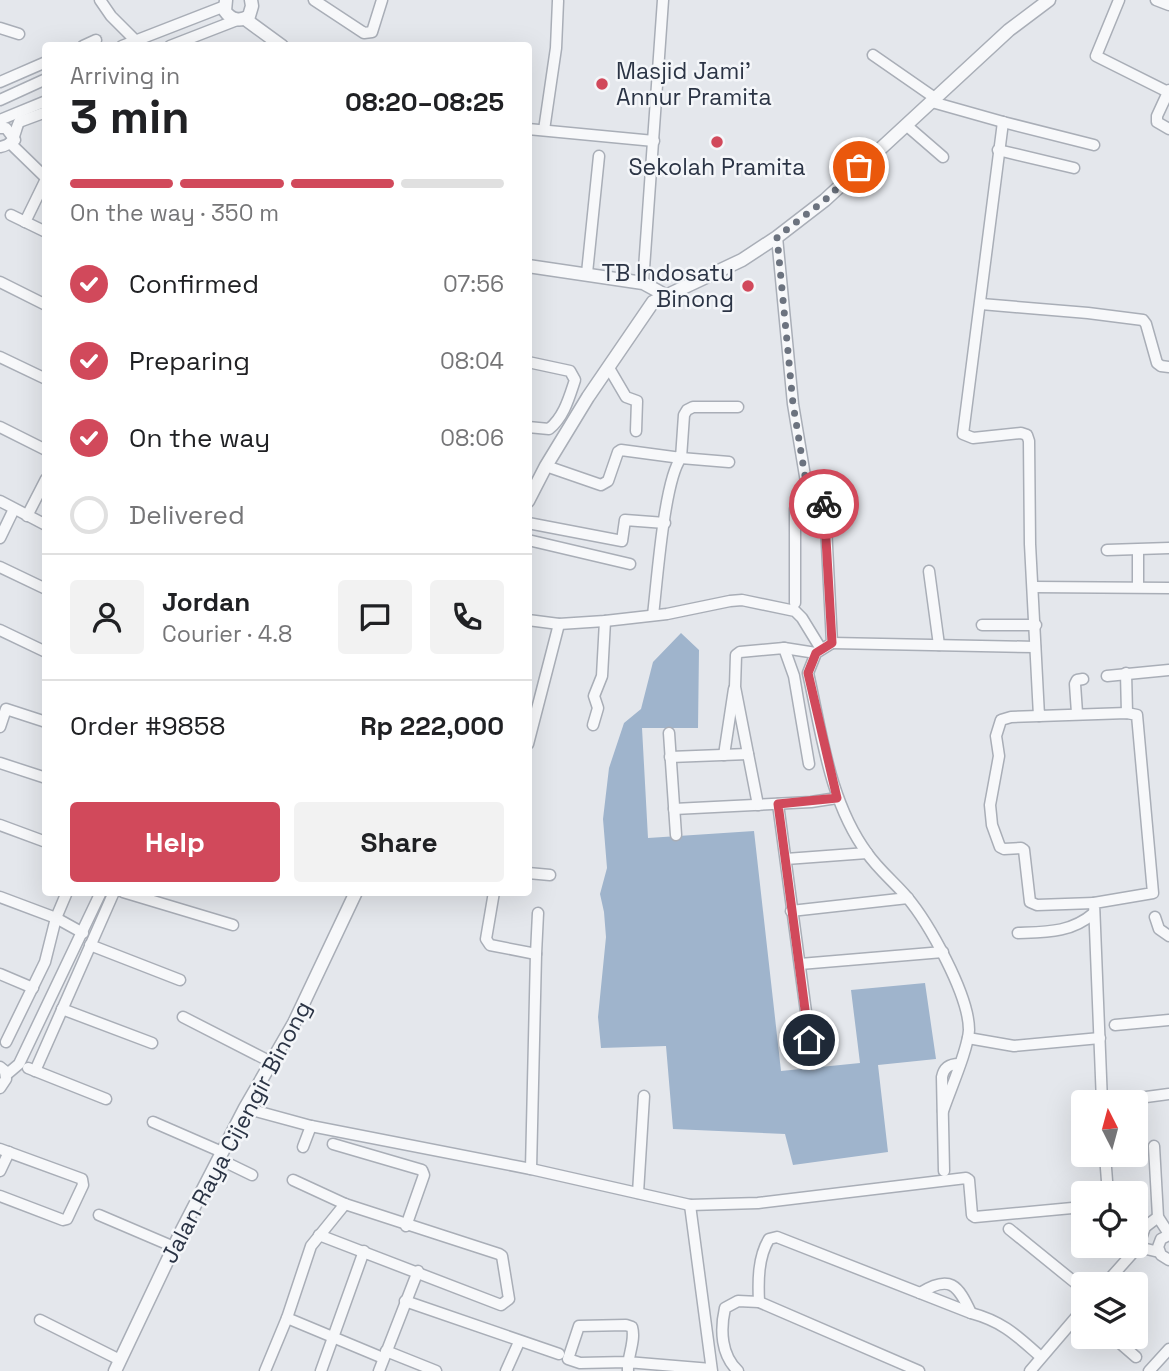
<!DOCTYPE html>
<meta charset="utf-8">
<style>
:root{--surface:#fff;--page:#f2f2f2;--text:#202124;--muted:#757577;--line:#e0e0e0;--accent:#d1495b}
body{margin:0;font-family:"Space Grotesk",sans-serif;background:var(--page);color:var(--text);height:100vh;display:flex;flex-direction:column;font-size:26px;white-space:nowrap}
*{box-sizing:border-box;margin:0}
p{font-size:23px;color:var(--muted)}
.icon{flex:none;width:38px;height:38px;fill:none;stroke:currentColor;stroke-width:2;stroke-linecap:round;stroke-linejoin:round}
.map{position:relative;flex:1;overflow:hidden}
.side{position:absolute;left:42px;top:42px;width:490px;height:854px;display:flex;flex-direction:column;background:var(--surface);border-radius:7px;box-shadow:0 7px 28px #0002}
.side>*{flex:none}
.needle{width:46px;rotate:354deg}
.tools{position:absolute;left:1071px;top:1090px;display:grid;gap:14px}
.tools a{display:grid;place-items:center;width:77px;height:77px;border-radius:7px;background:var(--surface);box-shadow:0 7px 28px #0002;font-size:35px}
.pin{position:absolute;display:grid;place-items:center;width:60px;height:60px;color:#fff;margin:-30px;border:4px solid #fff;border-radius:50%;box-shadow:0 2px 7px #0007}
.courier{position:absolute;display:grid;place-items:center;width:70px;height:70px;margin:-35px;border:5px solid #d1495b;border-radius:50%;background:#fff;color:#222;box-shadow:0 2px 9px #0007}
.overview em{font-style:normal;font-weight:800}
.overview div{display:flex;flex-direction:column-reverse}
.overview{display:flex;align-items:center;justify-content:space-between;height:119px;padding:0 28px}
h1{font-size:46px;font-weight:800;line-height:52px}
.bar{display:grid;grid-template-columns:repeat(4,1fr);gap:10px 7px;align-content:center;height:84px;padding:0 28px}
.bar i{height:9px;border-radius:5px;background:var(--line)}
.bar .selected{background:var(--accent)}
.bar p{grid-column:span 4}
.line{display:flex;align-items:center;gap:18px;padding:0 28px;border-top:2px solid var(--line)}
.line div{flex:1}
.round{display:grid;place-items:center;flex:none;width:74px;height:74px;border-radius:7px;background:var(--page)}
ol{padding:0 28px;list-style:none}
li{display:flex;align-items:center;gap:21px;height:77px}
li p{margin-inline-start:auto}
li .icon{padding:7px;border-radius:50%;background:var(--accent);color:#fff;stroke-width:4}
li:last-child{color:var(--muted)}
li i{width:38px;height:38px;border:4px solid var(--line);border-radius:50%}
.primary-button{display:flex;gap:14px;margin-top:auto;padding:14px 28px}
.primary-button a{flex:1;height:80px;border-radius:7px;background:var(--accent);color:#fff;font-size:28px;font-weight:800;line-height:80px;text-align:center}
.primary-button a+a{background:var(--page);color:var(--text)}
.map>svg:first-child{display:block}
.water{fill:#9fb4cc}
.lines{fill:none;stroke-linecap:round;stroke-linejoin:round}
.minor-casing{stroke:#a9aeb7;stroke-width:13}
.tertiary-casing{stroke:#a9aeb7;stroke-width:15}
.minor{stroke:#f7f8fa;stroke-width:10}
.tertiary{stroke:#f7f8fa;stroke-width:12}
.done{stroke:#6c737f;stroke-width:7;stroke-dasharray:0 12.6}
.route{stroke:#d1495b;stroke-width:9}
.poi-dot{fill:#d1495b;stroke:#f4f6f9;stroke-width:2.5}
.labels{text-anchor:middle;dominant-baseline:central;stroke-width:5;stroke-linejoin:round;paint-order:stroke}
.poi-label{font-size:23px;fill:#2b3445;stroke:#f4f6f9;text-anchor:start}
.street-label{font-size:23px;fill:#2b3445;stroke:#f4f6f9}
</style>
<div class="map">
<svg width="1169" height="1371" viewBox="0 0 1169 1371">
<rect width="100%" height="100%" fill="#e4e7ec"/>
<polygon class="water" points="681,633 699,650 698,728 642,728 648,838 754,831 781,1071 860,1063 851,990 925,983 936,1059 878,1065 888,1152 793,1165 785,1134 673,1129 666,1046 601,1048 598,1017 606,937 604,912 600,894 607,868 603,819 609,768 624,723 641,709 653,662"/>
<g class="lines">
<defs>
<g id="minor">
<polyline points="100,0 111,16 135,40"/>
<polyline points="314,0 364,33 372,32 382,0"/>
<polyline points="1119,0 1096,56 1168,92"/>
<polyline points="1156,0 1169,5"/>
<polyline points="0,28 19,34"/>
<polyline points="83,46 96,40"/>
<polyline points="122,46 225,6"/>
<polyline points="170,46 237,20"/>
<polyline points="873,55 935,98"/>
<polyline points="0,82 46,62"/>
<polyline points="1169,90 1157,116 1157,122 1169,129"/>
<polyline points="0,100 46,79"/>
<polyline points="932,102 1003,122 1094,145"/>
<polyline points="0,120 46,101"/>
<polyline points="1003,122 963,434 973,438 1021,433 1027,435 1029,441 1030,544 1039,716 1127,713 1137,715 1153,893 1094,903 1102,1102"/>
<polyline points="906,125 943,157"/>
<polyline points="0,128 6,128 15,140"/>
<polyline points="528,129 654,141"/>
<polyline points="544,130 556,48 558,1"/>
<polyline points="10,143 46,178"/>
<path d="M0,147c16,-3 13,-12 19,-25l27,-10"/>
<polyline points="998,150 1074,168"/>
<polyline points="11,215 46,232"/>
<polyline points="25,222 46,179"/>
<path d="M777,237l16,167 15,90 14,7 3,6 7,136 -16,10 -8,20c14,61 21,128 59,180 11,16 27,29 39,43 23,27 63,99 63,134 -1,20 -19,60 -26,81"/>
<polyline points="587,273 599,156"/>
<polyline points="0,282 46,305"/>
<polyline points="643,283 663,0"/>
<polyline points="981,304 1088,313 1143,320 1146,324 1157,363 1161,366 1169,367"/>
<polyline points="0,357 46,379"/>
<path d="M528,362l42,9 5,9c-6,18 -11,37 -26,49l-21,-2"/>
<polyline points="609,368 626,397 637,401 636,431"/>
<polyline points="0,427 46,450"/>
<polyline points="546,466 601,485 608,481 618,452 621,450 681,458 684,415 687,410 693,407 738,407"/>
<polyline points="0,501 46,525"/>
<polyline points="27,516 46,479"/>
<polyline points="528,523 622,541 625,520 665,523"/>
<polyline points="0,538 14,509"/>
<polyline points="528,540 630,564"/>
<polyline points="1107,550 1169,548"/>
<polyline points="1138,550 1138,587"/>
<polyline points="0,567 46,589"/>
<polyline points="929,571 939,645"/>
<polyline points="1033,587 1169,588"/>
<polyline points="795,603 795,509 808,494"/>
<path d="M653,615c4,-32 11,-135 28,-157l48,4"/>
<polyline points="528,620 559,624 605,621 667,614 730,601 742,600 795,611 802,618 821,649"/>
<polyline points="982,625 1036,625"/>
<polyline points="0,630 46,652"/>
<polyline points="832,643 1035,647"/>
<polyline points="784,648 816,653"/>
<polyline points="1126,673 1127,713"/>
<polyline points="1107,676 1169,670"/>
<polyline points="1077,713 1075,684 1077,680 1083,679"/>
<polyline points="1039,716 1011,717 1001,720 996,736 999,756 990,805 992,825 1000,847 1004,849 1021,848 1024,850 1030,902 1037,905 1094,903"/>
<polyline points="593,725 598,708 594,696 602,676 605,621"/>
<polyline points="0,727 6,709 46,722"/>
<polyline points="669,733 676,835"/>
<polyline points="528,744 559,624"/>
<polyline points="724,755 734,689"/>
<polyline points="670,757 748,754"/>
<polyline points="0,763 46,778"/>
<polyline points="778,804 813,1064"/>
<polyline points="758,805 735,687 736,655 740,652 784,648 794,676 809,764"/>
<polyline points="674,809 811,802 837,798"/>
<polyline points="0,825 46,842"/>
<polyline points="786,859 867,853"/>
<polyline points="528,873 550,875"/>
<polyline points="123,892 233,925"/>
<polyline points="494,892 486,939 490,945 536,954 538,913"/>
<polyline points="0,897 56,918 83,933"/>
<polyline points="791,911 908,898"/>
<polyline points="1155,917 1159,929 1169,936"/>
<path d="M1018,933c28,-1 53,0 76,-20"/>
<polyline points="90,945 180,980"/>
<polyline points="800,964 943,952"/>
<polyline points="0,974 33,988"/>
<polyline points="62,1009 152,1043"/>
<polyline points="183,1017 271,1062"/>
<polyline points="1115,1025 1169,1020"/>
<polyline points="968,1038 1014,1046 1100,1038"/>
<polyline points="6,1042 45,962 56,918 67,892"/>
<polyline points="0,1067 5,1071 6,1079 0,1088"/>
<polyline points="28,1068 106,1099"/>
<polyline points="35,1071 114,892"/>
<polyline points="6,1075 19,1064 101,892"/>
<polyline points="1116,1101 1169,1094"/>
<polyline points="245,1108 311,1126 531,1169 690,1205 758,1203 966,1178 969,1180 972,1215 975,1217 1083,1207"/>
<polyline points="153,1122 222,1152"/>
<polyline points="333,1144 422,1170 424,1175 406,1226"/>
<polyline points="1154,1146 1158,1217 1169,1234"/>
<polyline points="303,1147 311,1126"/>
<polyline points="0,1149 82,1179 83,1185 67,1219 63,1220 0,1196"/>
<polyline points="1105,1155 1108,1194"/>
<polyline points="219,1159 252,1175"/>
<polyline points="531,1169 536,954"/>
<polyline points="0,1171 9,1152"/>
<path d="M944,1171l-2,-94c2,-10 8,-13 17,-13"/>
<polyline points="293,1180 345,1204 499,1254 502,1256 509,1299 501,1305 319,1235"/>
<polyline points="638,1193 644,1096"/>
<polyline points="690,1205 712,1371"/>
<polyline points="99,1215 174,1247"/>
<polyline points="1158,1217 1145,1227 1138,1247 1159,1252"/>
<polyline points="1009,1229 1083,1289"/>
<polyline points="1169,1235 1161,1239 1158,1247 1161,1255 1169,1260"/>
<polyline points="1105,1284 1138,1247"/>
<path d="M920,1293c30,-19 38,-8 51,20"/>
<polyline points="405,1301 559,1354"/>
<path d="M759,1302c-1,-21 -1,-45 10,-63l8,-2 194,76c33,9 46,23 70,44"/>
<polyline points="287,1318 383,1358"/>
<polyline points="40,1320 120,1360"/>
<polyline points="1113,1337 1136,1357"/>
<polyline points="386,1351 436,1371"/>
<polyline points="265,1371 287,1318 311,1246 345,1204"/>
<polyline points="321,1371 364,1251"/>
<polyline points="379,1371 418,1271"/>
<polyline points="506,1371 519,1342"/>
<path d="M628,1371c-1,-15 8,-30 4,-44l-6,-2 -47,1 -11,33 12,4 47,-1 84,7"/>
<path d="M738,1371c-17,-16 -18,-41 -13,-63l13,-7 21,1 160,69"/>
<polyline points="1030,1371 1083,1309"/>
<polyline points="1149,1371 1169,1349"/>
</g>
<g id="tertiary">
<path d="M226,0l-1,11c6,9 15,11 24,5l3,-10 -1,-6"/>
<polyline points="245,19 282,46"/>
<polyline points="528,266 643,283 667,296"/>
<polyline points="528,501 546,466 588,397 653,302 742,260 777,237 825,200 1009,30 1049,0"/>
<polyline points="115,1371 181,1232 245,1108 294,1023 356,892"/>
</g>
</defs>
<use href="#minor" class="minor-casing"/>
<use href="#tertiary" class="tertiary-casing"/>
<use href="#minor" class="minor"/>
<use href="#tertiary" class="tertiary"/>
</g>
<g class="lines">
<polyline class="done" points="824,504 808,494 793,404 777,237 825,200 859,167"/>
<polyline class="route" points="809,1040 778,804 837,798 808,673 816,653 832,643 824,504"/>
</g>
<g class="poi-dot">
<circle cx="602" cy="84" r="7"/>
<circle cx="717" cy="142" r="7"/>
<circle cx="748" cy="286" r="7"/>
</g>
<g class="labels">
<g class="poi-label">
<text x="616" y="71">Masjid Jami'<tspan x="616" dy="26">Annur Pramita</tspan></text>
<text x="717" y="167" text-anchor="middle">Sekolah Pramita</text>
<text x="734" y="273" text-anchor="end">TB Indosatu<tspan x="734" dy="26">Binong</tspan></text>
</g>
<g class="street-label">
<text transform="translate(236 1132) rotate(-62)">Jalan Raya Cijengir Binong</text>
</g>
</g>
</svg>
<div class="tools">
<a><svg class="needle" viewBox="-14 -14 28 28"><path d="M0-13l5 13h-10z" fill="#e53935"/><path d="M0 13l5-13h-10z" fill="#757577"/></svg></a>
<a><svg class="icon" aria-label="locate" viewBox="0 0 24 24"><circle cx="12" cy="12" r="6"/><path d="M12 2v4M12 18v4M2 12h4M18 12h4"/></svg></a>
<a><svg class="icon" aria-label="layers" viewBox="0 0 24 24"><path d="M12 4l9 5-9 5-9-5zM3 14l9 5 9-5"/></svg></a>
</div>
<div class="pin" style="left:859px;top:167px;background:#ea580c"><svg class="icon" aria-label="bag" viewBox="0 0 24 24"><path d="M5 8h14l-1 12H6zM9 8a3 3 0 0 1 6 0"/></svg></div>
<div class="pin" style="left:809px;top:1040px;background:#1f2937"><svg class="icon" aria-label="home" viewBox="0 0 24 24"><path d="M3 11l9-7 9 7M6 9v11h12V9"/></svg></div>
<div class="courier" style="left:824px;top:504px"><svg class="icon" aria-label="bike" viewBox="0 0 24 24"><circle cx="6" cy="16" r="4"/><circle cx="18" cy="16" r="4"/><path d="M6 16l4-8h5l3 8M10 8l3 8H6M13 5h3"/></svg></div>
<section class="side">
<div class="overview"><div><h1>3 min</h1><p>Arriving in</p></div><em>08:20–08:25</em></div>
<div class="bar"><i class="selected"></i><i class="selected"></i><i class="selected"></i><i></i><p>On the way · 350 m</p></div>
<ol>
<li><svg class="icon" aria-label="check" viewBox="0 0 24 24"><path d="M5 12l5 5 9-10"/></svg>Confirmed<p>07:56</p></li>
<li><svg class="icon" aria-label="check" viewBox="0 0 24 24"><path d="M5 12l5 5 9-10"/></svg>Preparing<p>08:04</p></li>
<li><svg class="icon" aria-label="check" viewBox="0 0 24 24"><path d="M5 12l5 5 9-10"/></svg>On the way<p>08:06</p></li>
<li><i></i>Delivered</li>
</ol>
<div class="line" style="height:126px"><a class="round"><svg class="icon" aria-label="person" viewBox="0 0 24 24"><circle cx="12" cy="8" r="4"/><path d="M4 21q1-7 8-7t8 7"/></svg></a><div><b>Jordan</b><p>Courier · 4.8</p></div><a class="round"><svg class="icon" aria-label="chat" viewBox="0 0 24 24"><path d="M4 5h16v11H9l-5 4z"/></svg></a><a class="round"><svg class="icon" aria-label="phone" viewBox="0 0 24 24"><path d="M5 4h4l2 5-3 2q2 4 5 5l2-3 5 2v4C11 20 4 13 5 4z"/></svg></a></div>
<div class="line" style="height:91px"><div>Order #9858</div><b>Rp 222,000</b></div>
<div class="primary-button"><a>Help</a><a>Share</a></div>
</section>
</div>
